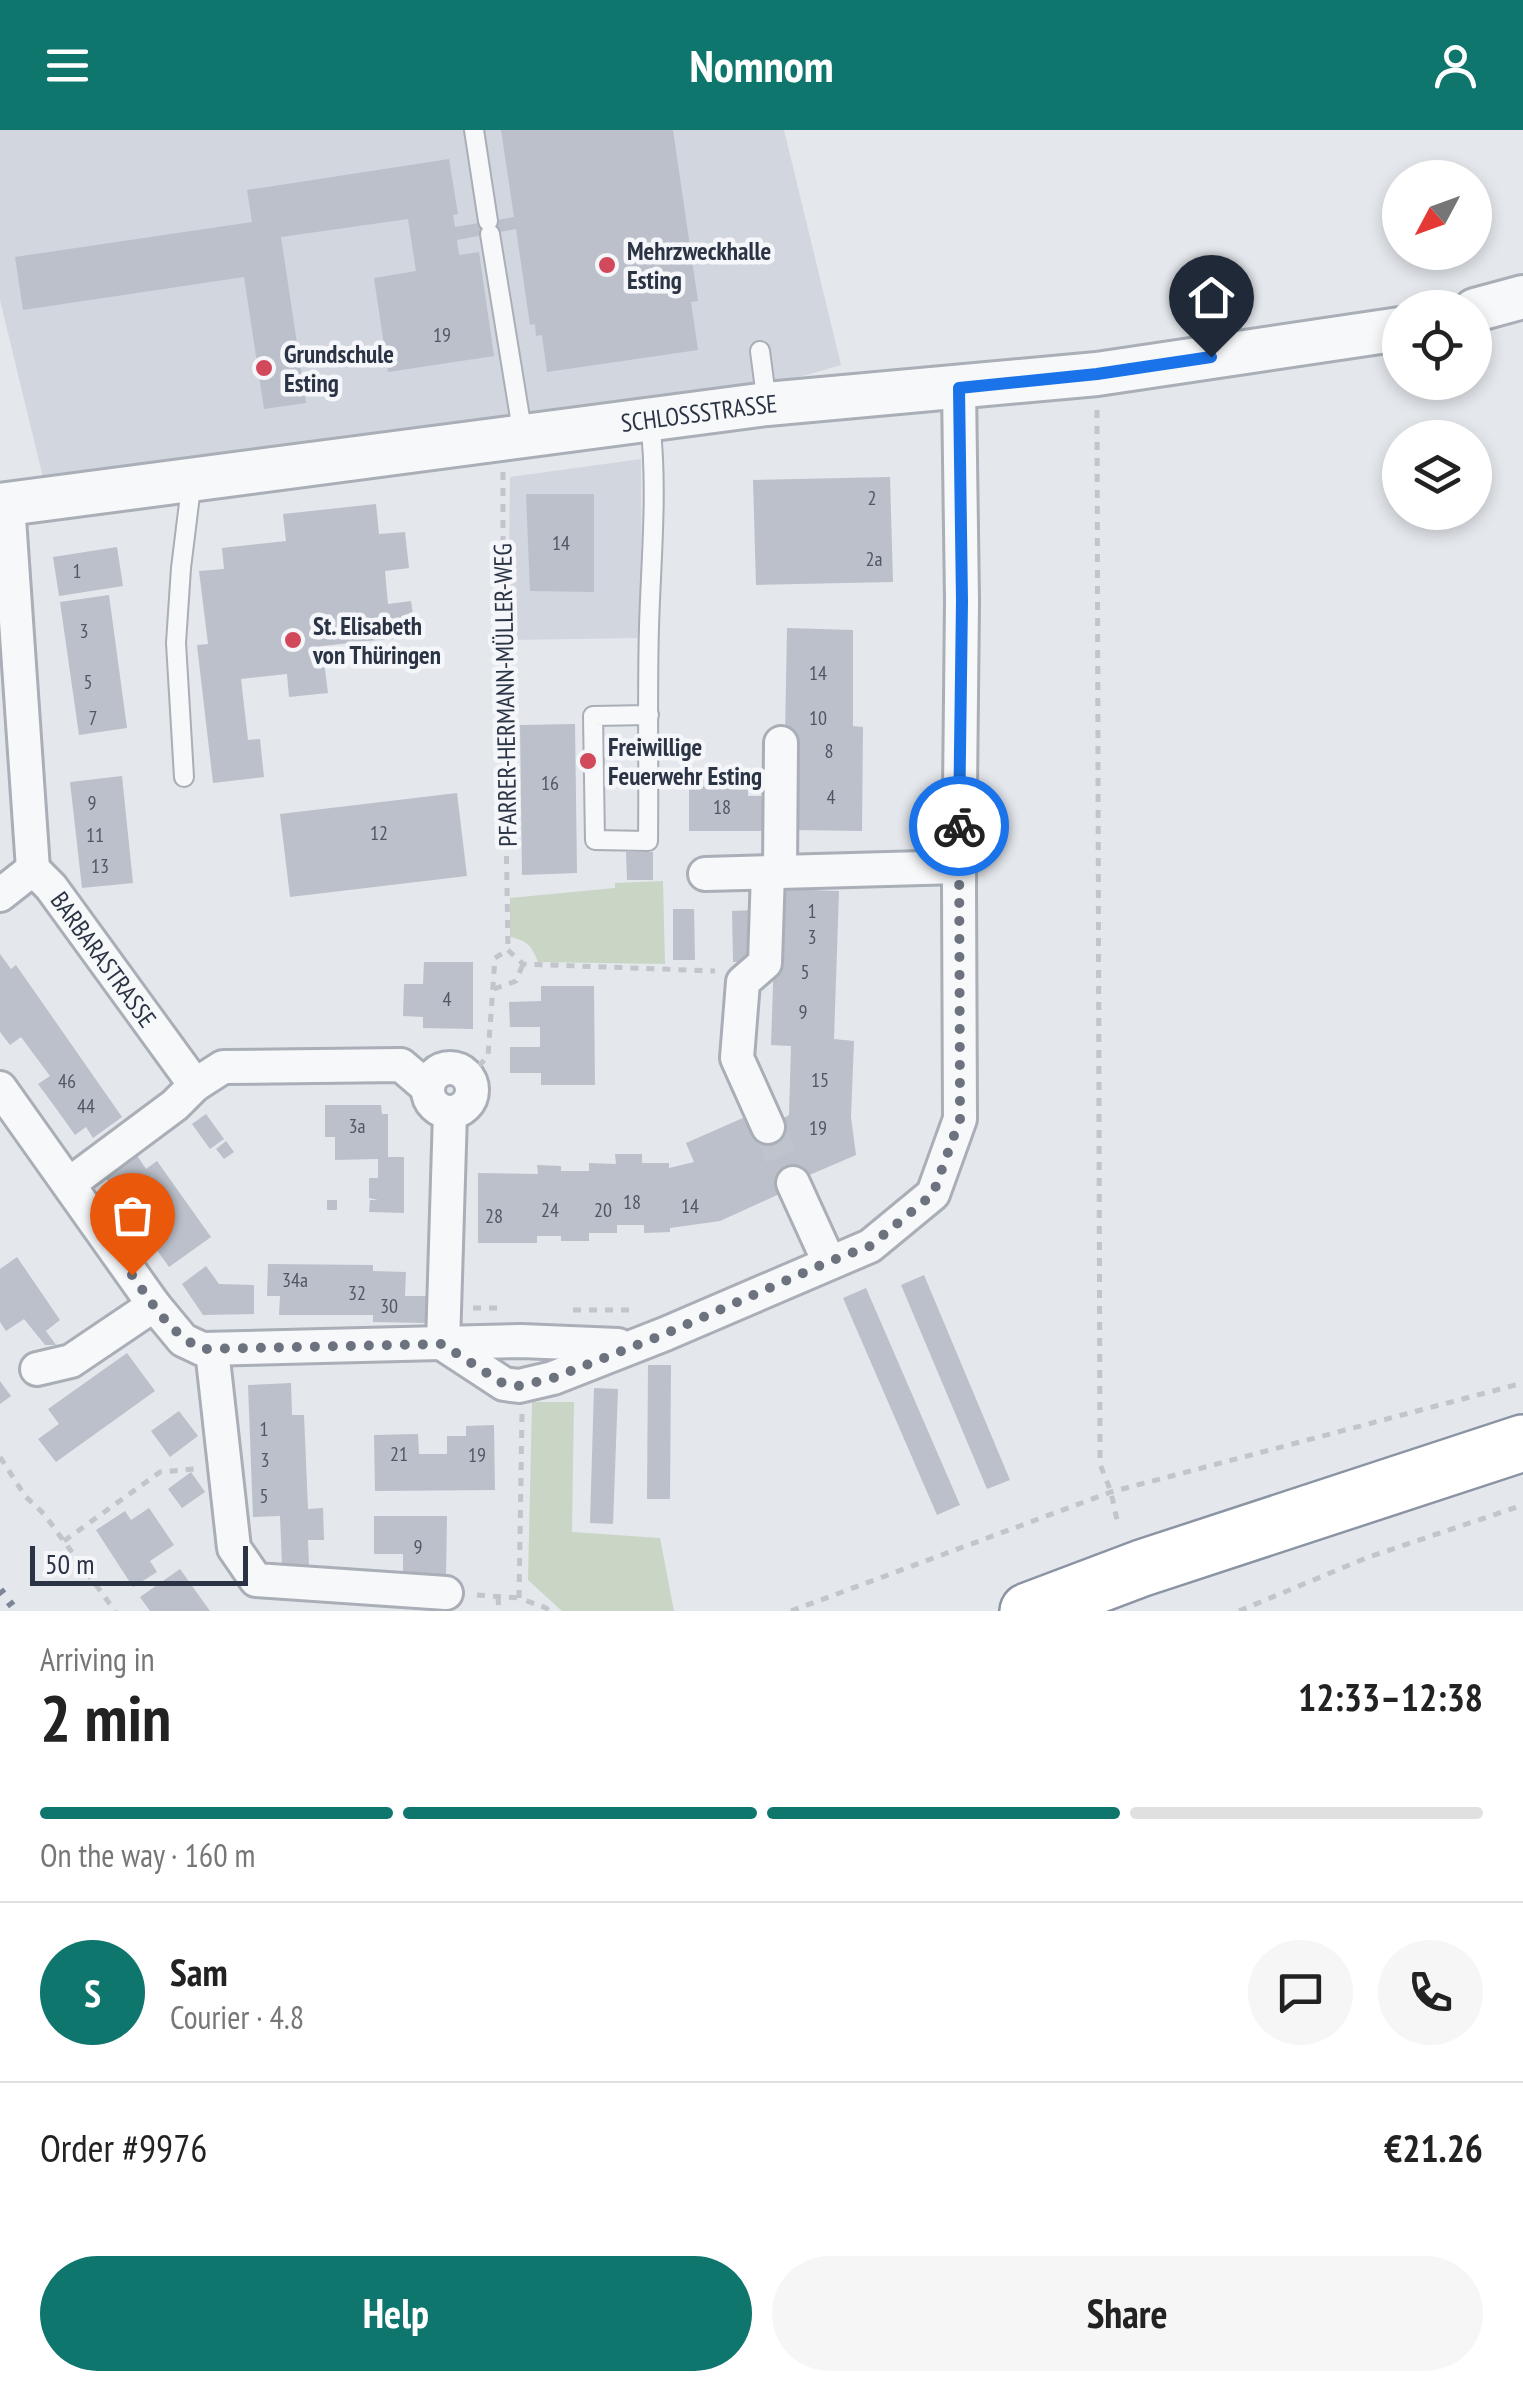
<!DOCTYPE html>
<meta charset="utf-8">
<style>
:root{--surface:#fff;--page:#f6f6f6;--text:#222;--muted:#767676;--line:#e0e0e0;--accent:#0f766e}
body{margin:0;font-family:"PT Sans Narrow",sans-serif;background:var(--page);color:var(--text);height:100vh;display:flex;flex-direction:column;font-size:38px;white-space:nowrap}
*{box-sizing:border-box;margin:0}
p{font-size:32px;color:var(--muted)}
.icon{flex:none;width:55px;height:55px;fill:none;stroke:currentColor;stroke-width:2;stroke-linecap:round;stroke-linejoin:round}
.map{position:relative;height:1481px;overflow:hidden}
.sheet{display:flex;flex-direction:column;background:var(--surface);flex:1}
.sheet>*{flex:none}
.needle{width:65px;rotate:229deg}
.fabs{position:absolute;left:1382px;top:30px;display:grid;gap:20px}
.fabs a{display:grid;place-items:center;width:110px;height:110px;border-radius:50%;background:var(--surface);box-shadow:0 5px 15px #0003;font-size:50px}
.scale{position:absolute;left:30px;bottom:25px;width:218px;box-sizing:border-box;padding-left:10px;border:5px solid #2b3445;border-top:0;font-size:28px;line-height:35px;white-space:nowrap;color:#2b3445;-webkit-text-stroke:8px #f4f6f9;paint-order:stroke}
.pin{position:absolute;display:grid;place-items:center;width:85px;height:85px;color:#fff;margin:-102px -42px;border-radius:50% 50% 50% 0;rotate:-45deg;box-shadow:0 0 10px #0007}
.pin .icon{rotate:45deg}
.courier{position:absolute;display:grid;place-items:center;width:100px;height:100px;margin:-50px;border:8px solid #1a73e8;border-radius:50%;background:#fff;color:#222;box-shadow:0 2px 12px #0007}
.summary em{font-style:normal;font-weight:800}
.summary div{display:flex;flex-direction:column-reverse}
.summary{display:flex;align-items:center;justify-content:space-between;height:170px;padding:0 40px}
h1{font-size:65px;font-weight:800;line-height:75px}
.bar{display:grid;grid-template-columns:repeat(4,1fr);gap:15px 10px;align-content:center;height:120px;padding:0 40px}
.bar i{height:12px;border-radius:8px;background:var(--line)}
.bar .active{background:var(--accent)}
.bar p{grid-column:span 4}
.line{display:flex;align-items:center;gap:25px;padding:0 40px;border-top:2px solid var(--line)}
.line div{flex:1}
.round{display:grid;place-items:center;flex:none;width:105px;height:105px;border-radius:52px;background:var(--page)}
.primary-button{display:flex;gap:20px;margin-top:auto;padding:20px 40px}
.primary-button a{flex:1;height:115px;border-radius:60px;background:var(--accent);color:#fff;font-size:40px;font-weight:800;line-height:115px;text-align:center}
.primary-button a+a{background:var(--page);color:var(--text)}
header{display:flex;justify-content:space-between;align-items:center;height:130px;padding:0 40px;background:var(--accent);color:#fff;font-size:45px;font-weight:800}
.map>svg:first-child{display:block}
.built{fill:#d2d6de}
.green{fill:#c9d6c5}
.building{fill:#bbc0ca}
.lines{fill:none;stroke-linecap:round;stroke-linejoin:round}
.minor-tunnel{stroke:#bfc3cb;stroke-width:32;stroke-dasharray:32 16;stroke-linecap:butt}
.service-casing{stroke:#a9aeb7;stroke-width:22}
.minor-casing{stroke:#a9aeb7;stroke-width:38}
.tertiary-casing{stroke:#a9aeb7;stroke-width:48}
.trunk-casing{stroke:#8b94a3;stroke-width:60}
.path{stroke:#c2c5cb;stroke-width:5;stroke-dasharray:8 8;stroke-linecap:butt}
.service{stroke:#f7f8fa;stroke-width:18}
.minor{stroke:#f7f8fa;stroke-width:32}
.tertiary{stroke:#f7f8fa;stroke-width:42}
.trunk{stroke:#fff;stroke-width:55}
.rail{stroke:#7d8696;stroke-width:8;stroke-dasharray:5 10;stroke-linecap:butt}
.done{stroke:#6c737f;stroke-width:10;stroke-dasharray:0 18}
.route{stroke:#1a73e8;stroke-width:12}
.poi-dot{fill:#d1495b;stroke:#f4f6f9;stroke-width:4}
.labels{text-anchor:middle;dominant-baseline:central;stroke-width:9;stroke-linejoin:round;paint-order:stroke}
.number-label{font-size:20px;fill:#4f5766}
.poi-label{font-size:25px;font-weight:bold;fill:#2b3445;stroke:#f4f6f9;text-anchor:start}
.street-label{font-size:25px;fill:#2b3445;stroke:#f4f6f9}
</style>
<header><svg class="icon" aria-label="menu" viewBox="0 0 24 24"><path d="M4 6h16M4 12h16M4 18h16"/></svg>Nomnom<svg class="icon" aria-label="person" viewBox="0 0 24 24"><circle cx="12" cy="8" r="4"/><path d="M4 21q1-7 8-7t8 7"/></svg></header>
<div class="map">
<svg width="1523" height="1481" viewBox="0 0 1523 1481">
<rect width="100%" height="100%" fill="#e4e7ec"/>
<g class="built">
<polygon points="0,0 784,0 841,235 650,290 48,368 0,170"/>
<polygon points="641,329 642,508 508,510 510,347"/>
</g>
<g class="green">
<path d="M663,751l2,83 -127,-2c-6,-16 -10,-21 -28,-25v-39l105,-10v-5z"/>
<polygon points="532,1272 574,1272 572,1402 660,1408 674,1481 562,1481 528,1450"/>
</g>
<g class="building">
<polygon points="501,0 673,0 698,171 691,172 698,220 547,242 542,205 536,206 535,194 530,195 516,99 457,110 459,125 479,122 494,226 388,242 374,148 416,141 408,89 281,107 306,273 264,279 244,147 23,180 15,127 252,92 247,60 449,29 458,84 453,85 455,97 514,87"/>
<polygon points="890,347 893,452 756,455 753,350"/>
<polygon points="526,364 594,364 594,462 530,461"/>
<polygon points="376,374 379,404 405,402 409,438 385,441 388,474 411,471 416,506 322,516 328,563 289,567 287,544 241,549 248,610 260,609 264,647 213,653 197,515 208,514 199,441 224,439 222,418 286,411 283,384"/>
<polygon points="117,417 123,456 59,466 53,427"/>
<polygon points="109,465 127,598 79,605 60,472"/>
<polygon points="787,498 853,500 853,596 863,597 862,701 794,700 785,607"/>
<polygon points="575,594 577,743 522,745 520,595"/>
<polygon points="689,638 749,638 748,666 779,666 780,701 689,701"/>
<polygon points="122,646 133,753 82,758 70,652"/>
<polygon points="457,663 467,746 290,767 280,684"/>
<polygon points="626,722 653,722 653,750 627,750"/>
<polygon points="783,759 839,761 834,909 854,911 851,987 856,1025 784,1056 786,1061 720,1091 670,1098 670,1102 644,1103 644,1095 617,1095 617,1103 589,1103 589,1111 561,1111 561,1106 537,1106 537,1113 478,1113 478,1043 538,1044 537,1035 561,1036 561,1041 589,1041 589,1033 616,1034 615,1024 642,1024 642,1033 669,1033 669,1038 694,1032 686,1013 752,984 768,997 789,985 791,916 771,915 774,825"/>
<polygon points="673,779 694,779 695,830 673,830"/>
<polygon points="755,780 755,832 733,832 732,781"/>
<polygon points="0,824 11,839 16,835 122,987 93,1008 86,997 75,1005 55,977 38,954 50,946 21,907 10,915 0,902"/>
<polygon points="424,832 473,832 473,899 423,898 423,887 403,886 404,854 423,854"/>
<polygon points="541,856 594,856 595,955 541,955 541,943 510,943 510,917 540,917 540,897 510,897 509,872 541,871"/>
<polygon points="325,975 381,975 382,984 388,984 388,1027 404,1027 404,1083 369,1082 370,1070 378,1070 369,1068 369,1048 378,1048 378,1029 335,1030 335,1007 325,1007"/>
<polygon points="206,984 224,1009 210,1019 192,994"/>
<polygon points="226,1011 234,1022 224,1029 216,1019"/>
<polygon points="132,1018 146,1039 157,1031 211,1107 169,1137 100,1040"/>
<rect x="327" y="1070" width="10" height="10"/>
<polygon points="17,1127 60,1190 46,1201 56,1215 45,1215 24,1189 6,1201 0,1192 0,1139"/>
<polygon points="268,1134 373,1135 373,1141 406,1142 405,1166 431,1166 430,1188 425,1193 373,1192 373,1185 279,1185 280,1166 267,1166"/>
<polygon points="206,1136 219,1154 254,1155 254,1184 203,1185 182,1154"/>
<polygon points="924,1145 1010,1350 987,1359 901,1155"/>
<polygon points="866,1158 960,1375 937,1385 843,1168"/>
<polygon points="127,1223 155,1261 56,1332 38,1309 59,1294 48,1279"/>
<polygon points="648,1235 671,1235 670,1369 647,1369"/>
<polygon points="0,1251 11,1266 0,1274"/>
<polygon points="291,1253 292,1285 304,1285 308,1379 323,1378 324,1410 308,1410 309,1436 282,1436 280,1386 253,1387 248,1255"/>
<polygon points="594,1258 618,1259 613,1394 590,1393"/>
<polygon points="179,1281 198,1306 170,1327 151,1301"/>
<polygon points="494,1295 495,1360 375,1361 374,1305 418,1304 419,1324 447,1324 447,1306 466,1306 466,1296"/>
<polygon points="191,1342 205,1362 182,1378 168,1359"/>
<polygon points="149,1378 174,1415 150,1431 157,1442 133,1457 96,1400 125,1381 131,1390"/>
<polygon points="374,1386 447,1386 446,1448 403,1448 403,1424 374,1424"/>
<polygon points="180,1439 210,1481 150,1481 140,1467"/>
</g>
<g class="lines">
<polyline class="minor-tunnel" points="768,997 793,1053"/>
<defs>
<g id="service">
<polyline points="474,0 488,91"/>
<polyline points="490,104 523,306"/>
<polyline points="760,221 767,274"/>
<path d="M649,585l-56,1 2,124 53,1c1,-71 -1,-143 1,-214 2,-69 9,-138 1,-206"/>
<polyline points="184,647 176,513 181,438 192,349"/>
</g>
<g id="minor">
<polyline points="8,374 33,739"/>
<path id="s1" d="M33,739l18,18 144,198"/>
<polyline points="780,741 781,613"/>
<polyline points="705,744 959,737"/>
<polyline points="0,765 33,739"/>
<circle cx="450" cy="960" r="22"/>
<polyline points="0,958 154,1175 183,1210 202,1219 521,1211 618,1215"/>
<polyline points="768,997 737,928 743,852 765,833 768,742"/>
<polyline points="793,1053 829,1132"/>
<polyline points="69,1054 175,975 195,955 223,937 401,935 428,958"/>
<polyline points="443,1214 504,1254 519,1256 553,1248 665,1204 870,1116 933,1064 960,989 959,756 962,471 959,258"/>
<polyline points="443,1214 450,983"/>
<polyline points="212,1220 234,1418 256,1450 446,1463"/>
<polyline points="37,1239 71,1231 154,1175"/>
</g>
<g id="tertiary">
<polyline points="1475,180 1523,167"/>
<path id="s2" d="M0,375l767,-101 330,-30 303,-45"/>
</g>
<polyline id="trunk" points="1028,1481 1142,1438 1523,1313"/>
</defs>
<use href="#service" class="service-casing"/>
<use href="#minor" class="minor-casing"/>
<use href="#tertiary" class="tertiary-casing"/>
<use href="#trunk" class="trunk-casing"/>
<g class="path">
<polyline points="1097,280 1100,1334 1111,1362 1117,1390"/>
<polyline points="503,342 503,510 508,820"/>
<polyline points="508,820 523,834 715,841"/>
<polyline points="494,859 516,851 523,834"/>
<polyline points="468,948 488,926 495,828 508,820"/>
<polyline points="473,1178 502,1178"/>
<polyline points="573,1180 637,1180"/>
<polyline points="522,1284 519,1468 546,1478 549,1481"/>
<polyline points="0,1327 25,1366 44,1384 115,1481"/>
<polyline points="64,1411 160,1342 194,1339"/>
<polyline points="477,1465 519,1468"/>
<polyline points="498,1467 499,1481"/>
<polyline points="791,1481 1111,1362 1523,1253"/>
<polyline points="1239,1481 1366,1428 1523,1375"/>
</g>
<use href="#service" class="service"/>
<use href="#minor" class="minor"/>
<use href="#tertiary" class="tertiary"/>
<use href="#trunk" class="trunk"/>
<polyline class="rail" points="0,1460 16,1481"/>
</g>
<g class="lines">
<path class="done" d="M132,1145c20,28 38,59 70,74l240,-5 62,40 16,2 33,-8 112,-44 163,-72 42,-16 63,-52 27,-75 -1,-293"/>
<polyline class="route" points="959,696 962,471 959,258 1097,244 1211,227"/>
</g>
<g class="poi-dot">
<circle cx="607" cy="135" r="10"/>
<circle cx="264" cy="238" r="10"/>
<circle cx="293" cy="510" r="10"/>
<circle cx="588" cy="631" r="10"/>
</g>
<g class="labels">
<g class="number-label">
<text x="442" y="205">19</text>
<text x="872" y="368">2</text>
<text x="561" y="413">14</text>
<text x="874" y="429">2a</text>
<text x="77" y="441">1</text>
<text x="84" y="501">3</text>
<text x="818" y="543">14</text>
<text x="88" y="552">5</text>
<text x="93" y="588">7</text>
<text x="818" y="588">10</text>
<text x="829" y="621">8</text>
<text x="550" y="653">16</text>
<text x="831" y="667">4</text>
<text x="92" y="673">9</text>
<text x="722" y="677">18</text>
<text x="379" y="703">12</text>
<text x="95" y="705">11</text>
<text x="100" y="736">13</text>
<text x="812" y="781">1</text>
<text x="812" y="807">3</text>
<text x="805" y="842">5</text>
<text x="447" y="869">4</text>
<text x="803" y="882">9</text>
<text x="820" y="950">15</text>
<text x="67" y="951">46</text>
<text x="86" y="976">44</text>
<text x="357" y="996">3a</text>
<text x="818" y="998">19</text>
<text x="632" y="1072">18</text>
<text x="690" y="1076">14</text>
<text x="550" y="1080">24</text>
<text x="603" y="1080">20</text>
<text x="494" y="1086">28</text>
<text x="295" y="1150">34a</text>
<text x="357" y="1163">32</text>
<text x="389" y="1176">30</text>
<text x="264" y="1299">1</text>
<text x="399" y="1324">21</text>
<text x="477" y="1325">19</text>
<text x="265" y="1330">3</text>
<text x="264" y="1366">5</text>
<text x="418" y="1417">9</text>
</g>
<g class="poi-label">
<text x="627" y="121">Mehrzweckhalle<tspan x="627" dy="29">Esting</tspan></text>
<text x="284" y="224">Grundschule<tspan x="284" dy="29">Esting</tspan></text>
<text x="313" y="496">St. Elisabeth<tspan x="313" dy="29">von Thüringen</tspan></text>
<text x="608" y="617">Freiwillige<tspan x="608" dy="29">Feuerwehr Esting</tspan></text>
</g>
<g class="street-label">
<text stroke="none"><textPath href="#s2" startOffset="705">SCHLOSSSTRASSE</textPath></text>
<text transform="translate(505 565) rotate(-91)">PFARRER-HERMANN-MÜLLER-WEG</text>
<text stroke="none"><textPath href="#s1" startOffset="115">BARBARASTRASSE</textPath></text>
</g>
</g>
</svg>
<div class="fabs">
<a><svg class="needle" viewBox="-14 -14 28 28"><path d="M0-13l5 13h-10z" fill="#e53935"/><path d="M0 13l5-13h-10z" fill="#767676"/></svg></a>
<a><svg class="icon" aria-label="locate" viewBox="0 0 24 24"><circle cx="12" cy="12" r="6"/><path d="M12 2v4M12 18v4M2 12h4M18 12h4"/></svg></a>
<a><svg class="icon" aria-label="layers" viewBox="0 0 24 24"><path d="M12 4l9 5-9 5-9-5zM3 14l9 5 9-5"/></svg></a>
</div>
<div class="scale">50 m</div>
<div class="pin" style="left:132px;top:1145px;background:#ea580c"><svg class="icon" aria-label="bag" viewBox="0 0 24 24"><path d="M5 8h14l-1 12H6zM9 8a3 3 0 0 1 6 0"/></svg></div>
<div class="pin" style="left:1211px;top:227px;background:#1f2937"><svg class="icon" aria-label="home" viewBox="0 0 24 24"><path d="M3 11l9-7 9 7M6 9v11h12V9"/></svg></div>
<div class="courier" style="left:959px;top:696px"><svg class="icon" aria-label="bike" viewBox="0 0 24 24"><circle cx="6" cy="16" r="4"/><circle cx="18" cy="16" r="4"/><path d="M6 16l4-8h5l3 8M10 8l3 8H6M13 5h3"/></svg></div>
</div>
<section class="sheet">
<div class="summary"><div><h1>2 min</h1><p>Arriving in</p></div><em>12:33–12:38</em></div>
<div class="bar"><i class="active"></i><i class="active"></i><i class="active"></i><i></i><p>On the way · 160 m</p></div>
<div class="line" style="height:180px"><b class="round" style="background:var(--accent);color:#fff">S</b><div><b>Sam</b><p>Courier · 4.8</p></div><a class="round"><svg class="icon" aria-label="chat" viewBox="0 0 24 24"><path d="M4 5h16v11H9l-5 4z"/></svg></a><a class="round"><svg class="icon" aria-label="phone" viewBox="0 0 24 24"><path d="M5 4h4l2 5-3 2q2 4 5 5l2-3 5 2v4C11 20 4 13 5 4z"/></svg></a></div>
<div class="line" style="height:130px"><div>Order #9976</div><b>€21.26</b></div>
<div class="primary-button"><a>Help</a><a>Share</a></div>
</section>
